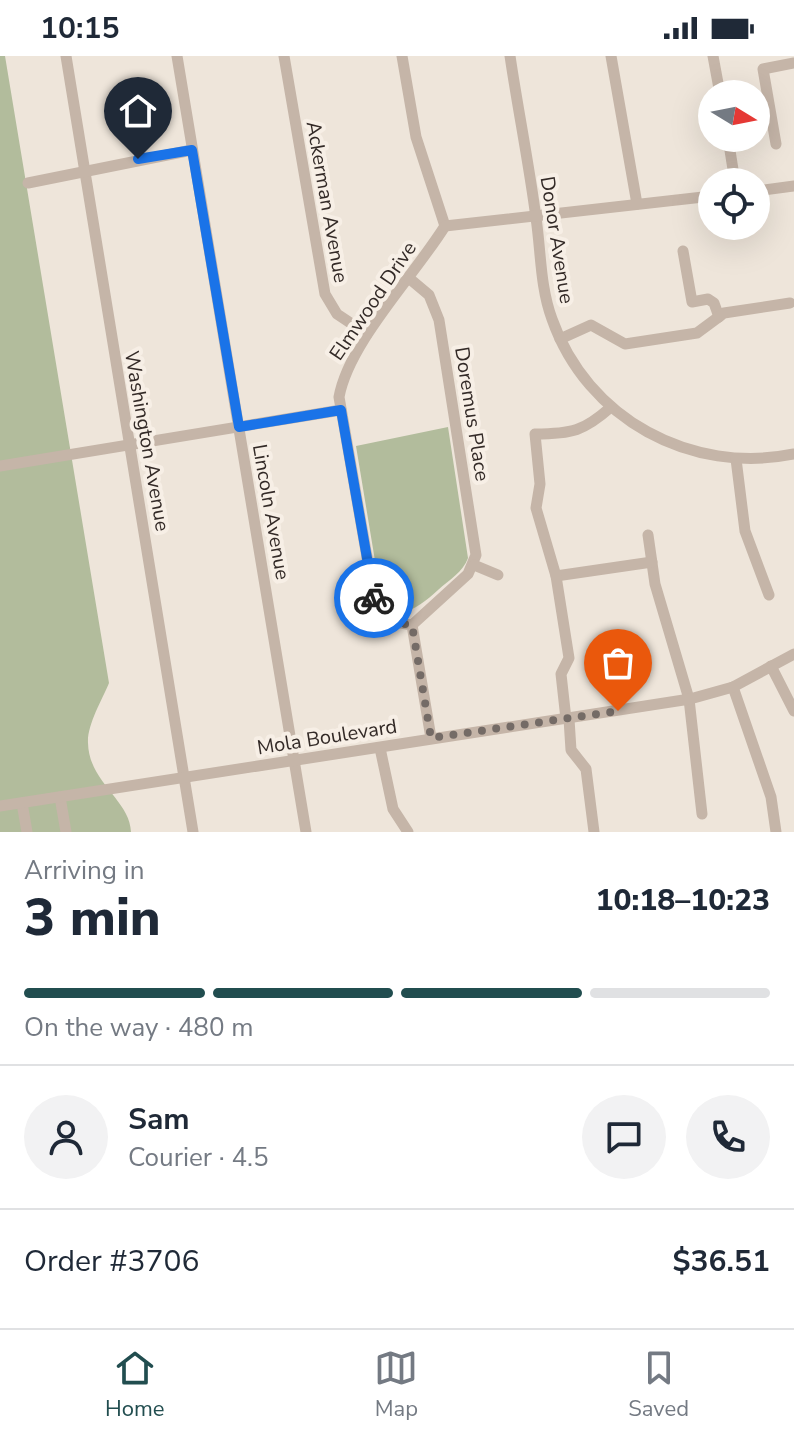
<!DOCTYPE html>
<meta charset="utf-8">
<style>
:root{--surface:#fff;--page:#f2f2f3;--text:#1f2937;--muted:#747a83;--line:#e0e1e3;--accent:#214d4f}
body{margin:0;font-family:"Nunito Sans",sans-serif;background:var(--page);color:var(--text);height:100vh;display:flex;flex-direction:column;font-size:30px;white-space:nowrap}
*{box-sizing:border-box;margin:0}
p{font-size:26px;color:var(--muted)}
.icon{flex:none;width:44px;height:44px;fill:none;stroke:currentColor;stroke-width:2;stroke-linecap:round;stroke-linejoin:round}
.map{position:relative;height:776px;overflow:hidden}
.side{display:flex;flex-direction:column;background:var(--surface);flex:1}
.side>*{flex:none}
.needle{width:52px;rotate:100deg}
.fabs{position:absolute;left:698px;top:24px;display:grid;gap:16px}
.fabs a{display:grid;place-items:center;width:72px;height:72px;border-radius:50%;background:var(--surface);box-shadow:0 8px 32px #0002;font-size:40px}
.pin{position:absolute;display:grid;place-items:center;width:68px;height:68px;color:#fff;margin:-82px -34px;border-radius:50% 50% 50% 0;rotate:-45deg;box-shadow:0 0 8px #0007}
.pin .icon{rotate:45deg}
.courier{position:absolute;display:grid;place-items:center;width:80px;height:80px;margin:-40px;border:6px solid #1a73e8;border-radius:50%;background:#fff;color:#222;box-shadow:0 2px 10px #0007}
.headline em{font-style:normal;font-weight:800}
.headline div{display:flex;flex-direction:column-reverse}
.headline{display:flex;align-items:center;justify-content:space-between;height:136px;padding:0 24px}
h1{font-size:52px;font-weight:800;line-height:60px}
.bar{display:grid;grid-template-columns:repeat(4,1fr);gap:12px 8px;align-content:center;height:96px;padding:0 24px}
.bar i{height:10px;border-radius:6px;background:var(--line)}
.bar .selected{background:var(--accent)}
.bar p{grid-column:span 4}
.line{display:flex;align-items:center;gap:20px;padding:0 24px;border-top:2px solid var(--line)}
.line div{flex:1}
.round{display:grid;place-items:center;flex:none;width:84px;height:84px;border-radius:42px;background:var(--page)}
.status{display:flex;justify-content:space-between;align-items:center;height:56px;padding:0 40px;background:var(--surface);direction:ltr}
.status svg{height:22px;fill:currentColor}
.menu{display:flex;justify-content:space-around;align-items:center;height:112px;border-top:2px solid var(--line);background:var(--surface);font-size:22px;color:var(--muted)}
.menu a{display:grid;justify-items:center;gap:4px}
.menu .selected{color:var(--accent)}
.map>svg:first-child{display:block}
.green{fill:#b2bc9c}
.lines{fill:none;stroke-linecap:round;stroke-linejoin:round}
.minor{stroke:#c5b5a8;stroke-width:11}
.done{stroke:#746b66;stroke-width:8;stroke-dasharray:0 14.4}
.route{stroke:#1a73e8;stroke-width:10}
.labels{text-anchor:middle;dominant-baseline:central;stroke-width:8;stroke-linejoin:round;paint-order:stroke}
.street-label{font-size:20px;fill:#332a27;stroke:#f7efe6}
</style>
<div class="status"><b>10:15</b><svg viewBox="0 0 49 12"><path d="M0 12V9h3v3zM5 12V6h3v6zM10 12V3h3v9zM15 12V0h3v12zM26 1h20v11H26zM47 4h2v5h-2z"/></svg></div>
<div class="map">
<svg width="794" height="776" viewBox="0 0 794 776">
<rect width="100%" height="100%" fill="#eee5da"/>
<g class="green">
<path d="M0,0h5l104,627c-7,17 -22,42 -21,60 1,40 42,57 43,89h-131z"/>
<path d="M448,371l20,131c-5,14 -19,22 -30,32 -17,15 -40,36 -57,7l-25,-151z"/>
</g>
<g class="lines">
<g class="minor">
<polyline points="66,0 193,776"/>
<polyline points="177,0 306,776"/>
<polyline points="284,0 325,238 337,258 367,278"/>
<path d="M402,0l14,81 29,89c-31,50 -96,116 -106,171l36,206c9,16 19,20 37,22l19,113"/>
<path d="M510,0c8,54 19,108 26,162 5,33 4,69 16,101 35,100 139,156 242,135"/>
<polyline points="611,0 637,148"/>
<polyline points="713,0 720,38"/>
<polyline points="728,82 735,126"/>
<polyline points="776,88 763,13 794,7"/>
<polyline points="28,127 192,94"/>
<polyline points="756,135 794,130"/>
<polyline points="445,170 712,140"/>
<polyline points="683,195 692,246 708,243 714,247 719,261"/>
<polyline points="410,223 429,239 439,264 476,499 468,518 412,569"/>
<polyline points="560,283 591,269 625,288 697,277 724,257 790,247"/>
<polyline points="736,403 745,475 769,539"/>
<polyline points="0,410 341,354"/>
<polyline points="648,479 655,528 689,643 702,758"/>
<polyline points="474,509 498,519"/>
<polyline points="556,520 652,506"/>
<polyline points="771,610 794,655"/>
<polyline points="733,631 771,741 776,776"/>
<path d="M566,663l-5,-45 8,-16 -13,-82 -20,-68 4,-24 -5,-50c37,0 49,-3 76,-27"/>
<polyline points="569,663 571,694 586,713 594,776"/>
<polyline points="380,692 393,753 408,776"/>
<polyline points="60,741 66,776"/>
<polyline points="22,747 27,776"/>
<polyline points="0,750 690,643 733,631 794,598"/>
</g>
</g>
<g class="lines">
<path class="done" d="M374,542c6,19 19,25 38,27l19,113 187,-27"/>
<polyline class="route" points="138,103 192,94 239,371 341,354 374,542"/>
</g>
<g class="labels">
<g class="street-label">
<text transform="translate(327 146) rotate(80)">Ackerman Avenue</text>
<text transform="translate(557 184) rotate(81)">Donor Avenue</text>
<text transform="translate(373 245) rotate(-56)">Elmwood Drive</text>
<text transform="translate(472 358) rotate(81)">Doremus Place</text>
<text transform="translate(147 385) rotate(80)">Washington Avenue</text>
<text transform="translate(271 456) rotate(80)">Lincoln Avenue</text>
<text transform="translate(327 681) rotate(-9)">Mola Boulevard</text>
</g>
</g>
</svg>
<div class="fabs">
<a><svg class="needle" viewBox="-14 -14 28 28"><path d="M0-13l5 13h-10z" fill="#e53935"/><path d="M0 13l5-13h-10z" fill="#747a83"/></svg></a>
<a><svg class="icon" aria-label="locate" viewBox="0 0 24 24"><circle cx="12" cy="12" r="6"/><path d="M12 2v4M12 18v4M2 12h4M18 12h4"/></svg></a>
</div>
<div class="pin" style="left:618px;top:655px;background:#ea580c"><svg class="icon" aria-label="bag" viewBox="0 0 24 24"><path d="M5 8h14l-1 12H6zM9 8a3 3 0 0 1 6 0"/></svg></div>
<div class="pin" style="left:138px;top:103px;background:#1f2937"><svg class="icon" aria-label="home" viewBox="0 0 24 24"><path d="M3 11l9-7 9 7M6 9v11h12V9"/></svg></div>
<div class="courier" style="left:374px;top:542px"><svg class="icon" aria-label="bike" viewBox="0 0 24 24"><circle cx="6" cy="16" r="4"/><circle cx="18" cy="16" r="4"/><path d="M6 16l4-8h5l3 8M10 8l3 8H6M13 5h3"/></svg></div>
</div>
<section class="side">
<div class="headline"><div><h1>3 min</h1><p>Arriving in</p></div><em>10:18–10:23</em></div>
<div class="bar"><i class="selected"></i><i class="selected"></i><i class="selected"></i><i></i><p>On the way · 480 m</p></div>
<div class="line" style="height:144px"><a class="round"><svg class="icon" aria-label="person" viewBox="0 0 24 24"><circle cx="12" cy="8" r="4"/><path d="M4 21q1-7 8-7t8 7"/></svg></a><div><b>Sam</b><p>Courier · 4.5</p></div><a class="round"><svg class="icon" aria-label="chat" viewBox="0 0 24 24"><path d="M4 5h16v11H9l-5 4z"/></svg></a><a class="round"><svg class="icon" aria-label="phone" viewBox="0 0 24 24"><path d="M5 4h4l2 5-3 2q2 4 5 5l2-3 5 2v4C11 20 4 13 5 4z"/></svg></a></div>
<div class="line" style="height:104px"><div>Order #3706</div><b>$36.51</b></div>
</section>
<nav class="menu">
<a class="selected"><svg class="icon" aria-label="home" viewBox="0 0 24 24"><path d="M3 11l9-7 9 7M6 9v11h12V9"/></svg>Home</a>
<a><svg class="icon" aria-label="map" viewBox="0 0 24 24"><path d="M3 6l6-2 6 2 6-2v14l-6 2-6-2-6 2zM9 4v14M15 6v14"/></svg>Map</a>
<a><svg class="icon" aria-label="saved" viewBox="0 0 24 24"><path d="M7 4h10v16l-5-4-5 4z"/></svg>Saved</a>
</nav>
